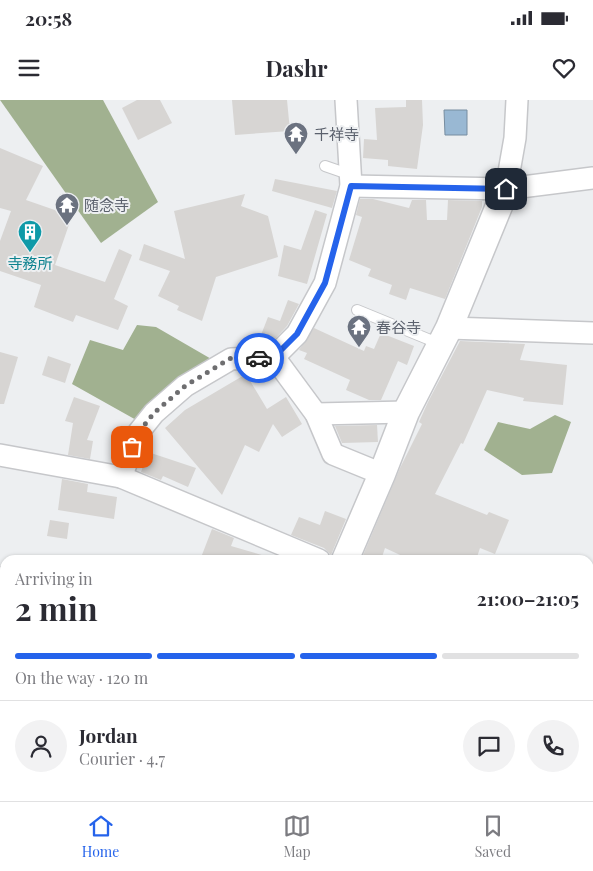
<!DOCTYPE html>
<meta charset="utf-8">
<style>
:root{--surface:#fff;--page:#f2f2f3;--text:#2b2b33;--muted:#7c7c81;--line:#e1e1e2;--accent:#2563eb}
body{margin:0;font-family:"Playfair Display","Noto Sans JP",serif;background:var(--page);color:var(--text);height:100vh;display:flex;flex-direction:column;font-size:19px;white-space:nowrap}
*{box-sizing:border-box;margin:0}
p{font-size:16px;color:var(--muted)}
.icon{flex:none;width:28px;height:28px;fill:none;stroke:currentColor;stroke-width:2;stroke-linecap:round;stroke-linejoin:round}
.map{position:relative;flex:1;overflow:hidden}
.details{position:absolute;left:0px;top:455px;width:594px;height:246px;display:flex;flex-direction:column;background:var(--surface);border-radius:15px 15px 0 0;box-shadow:0 1px 4px #0004}
.details>*{flex:none}
.pin{position:absolute;display:grid;place-items:center;width:42px;height:42px;color:#fff;margin:-21px;border-radius:10px;box-shadow:0 2px 8px #0006}
.courier{position:absolute;display:grid;place-items:center;width:50px;height:50px;margin:-25px;border:4px solid #2563eb;border-radius:50%;background:#fff;color:#222;box-shadow:0 1px 6px #0007}
.overview em{font-style:normal;font-weight:700}
.overview div{display:flex;flex-direction:column-reverse}
.overview{display:flex;align-items:center;justify-content:space-between;height:85px;padding:0 15px}
h1{font-size:32px;font-weight:700;line-height:38px}
.bar{display:grid;grid-template-columns:repeat(4,1fr);gap:8px 5px;align-content:center;height:60px;padding:0 15px}
.bar i{height:6px;border-radius:4px;background:var(--line)}
.bar .on{background:var(--accent)}
.bar p{grid-column:span 4}
.line{display:flex;align-items:center;gap:12px;padding:0 15px;border-top:1px solid var(--line)}
.line div{flex:1}
.round{display:grid;place-items:center;flex:none;width:52px;height:52px;border-radius:26px;background:var(--page)}
.status{display:flex;justify-content:space-between;align-items:center;height:35px;padding:0 25px;background:var(--surface);direction:ltr}
.status svg{height:14px;fill:currentColor}
header{display:flex;justify-content:space-between;align-items:center;height:65px;padding:0 15px;background:var(--surface);font-size:22px;font-weight:700}
.dock{display:flex;justify-content:space-around;align-items:center;height:70px;border-top:1px solid var(--line);background:var(--surface);font-size:14px;color:var(--muted)}
.dock a{display:grid;justify-items:center;gap:2px}
.dock .on{color:var(--accent)}
.map>svg:first-child{display:block}
.forest{fill:#a1b190}
.water{fill:#99b8d3;stroke:#778da0}
.building{fill:#d7d5d3}
.lines{fill:none;stroke-linecap:round;stroke-linejoin:round}
.service-casing{stroke:#c6c7ca;stroke-width:12}
.minor-casing{stroke:#c6c7ca;stroke-width:24}
.tertiary-casing{stroke:#c6c7ca;stroke-width:29}
.service{stroke:#fff;stroke-width:10}
.minor{stroke:#fff;stroke-width:21}
.tertiary{stroke:#fff;stroke-width:26}
.done{stroke:#6e6e70;stroke-width:5;stroke-dasharray:0 9}
.route{stroke:#2563eb;stroke-width:6}
.labels{text-anchor:middle;dominant-baseline:central;stroke-width:4;stroke-linejoin:round;paint-order:stroke}
.worship-label{font-size:15px;fill:#5b616d;stroke:#edeff1;text-anchor:start}
.culture-label{font-size:15px;fill:#0d838f;stroke:#edeff1}
</style>
<div class="status"><b>20:58</b><svg viewBox="0 0 49 12"><path d="M0 12V9h3v3zM5 12V6h3v6zM10 12V3h3v9zM15 12V0h3v12zM26 1h20v11H26zM47 4h2v5h-2z"/></svg></div>
<header><svg class="icon" aria-label="menu" viewBox="0 0 24 24"><path d="M4 6h16M4 12h16M4 18h16"/></svg>Dashr<svg class="icon" aria-label="heart" viewBox="0 0 24 24"><path d="M12 20l-8-8c-3-5 5-10 8-4 3-6 11-1 8 4z"/></svg></header>
<div class="map">
<svg width="593" height="701" viewBox="0 0 593 701">
<rect width="100%" height="100%" fill="#edeff1"/>
<g class="forest">
<polygon points="0,0 103,0 158,102 101,143"/>
<polygon points="137,225 156,227 213,260 138,321 72,284 90,240 123,250"/>
<polygon points="555,315 571,322 552,373 522,375 484,350 498,322 530,329"/>
<polygon points="593,581 593,647 589,646 589,585"/>
</g>
<polygon class="water" points="444,10 467,10 467,35 445,35"/>
<g class="building">
<polygon points="137,0 160,0 172,23 138,40 122,8"/>
<polygon points="232,0 287,0 290,31 235,35"/>
<polygon points="406,0 422,0 423,25 417,69 388,66 388,60 363,58 364,39 377,40 375,8 406,7"/>
<polygon points="0,48 43,66 26,100 72,116 55,165 105,182 119,149 132,155 114,199 128,206 118,230 76,215 73,222 34,207 41,185 0,171 0,141 11,111 0,108"/>
<polygon points="275,79 337,91 332,108 272,91"/>
<polygon points="245,94 241,106 268,116 278,157 216,177 202,221 177,210 179,206 158,196 170,171 139,160 144,144 185,159 174,111"/>
<polygon points="360,99 373,99 409,108 412,100 426,100 427,120 447,120 448,100 482,101 482,107 445,199 410,188 406,200 389,194 392,185 368,176 371,169 349,160 362,117 356,115"/>
<polygon points="315,110 327,114 307,184 278,176 284,145 301,150"/>
<polygon points="288,200 299,204 287,226 274,240 261,235 268,217 280,221"/>
<polygon points="314,228 364,251 366,246 374,249 381,233 414,246 407,265 398,261 381,300 369,300 346,290 350,280 304,259 307,253 299,250"/>
<polygon points="460,241 525,244 520,260 567,265 563,305 523,301 524,298 487,290 463,344 461,343 435,394 487,415 489,412 509,420 495,454 480,448 476,460 411,460 385,448 382,457 389,460 361,460 400,368 422,324 419,322 428,302"/>
<polygon points="0,252 18,257 4,304 0,304"/>
<polygon points="48,256 71,264 65,283 42,275"/>
<polygon points="246,274 267,309 286,297 302,324 282,337 273,324 259,352 245,345 222,395 165,328 185,310"/>
<polygon points="74,297 100,306 87,340 93,341 90,359 68,355 73,323 65,321"/>
<polygon points="377,325 378,342 342,343 335,326"/>
<polygon points="148,352 196,368 188,387 163,376 161,380 141,372"/>
<polygon points="62,379 88,384 87,392 117,397 114,419 58,410"/>
<polygon points="325,411 346,419 331,455 324,448 291,435 299,417 320,425"/>
<polygon points="50,420 69,423 67,439 47,436"/>
<polygon points="212,429 234,438 231,446 265,456 264,460 200,460"/>
</g>
<g class="lines">
<defs>
<g id="service">
<polyline points="325,66 351,75"/>
<polyline points="357,210 440,244"/>
<polyline points="0,528 5,512"/>
<polyline points="0,586 5,587"/>
</g>
<g id="minor">
<polyline points="351,86 506,89 593,78"/>
<polyline points="506,89 515,38 517,0"/>
<polyline points="449,228 593,233"/>
<polyline points="274,257 316,314 333,354 382,374"/>
<polyline points="316,314 406,312"/>
<polyline points="0,355 121,377 319,460"/>
<polyline points="121,377 138,333 154,313 185,286 231,259 274,257 297,234 325,183 351,86 346,0"/>
<polyline points="0,478 5,480"/>
<polyline points="589,668 593,669"/>
<polyline points="352,696 364,701"/>
<polyline points="456,701 458,696"/>
</g>
<g id="tertiary">
<polyline points="345,460 382,374 406,312 449,228 506,89"/>
<polyline points="236,701 238,696"/>
</g>
</defs>
<use href="#service" class="service-casing"/>
<use href="#minor" class="minor-casing"/>
<use href="#tertiary" class="tertiary-casing"/>
<use href="#service" class="service"/>
<use href="#minor" class="minor"/>
<use href="#tertiary" class="tertiary"/>
</g>
<g class="lines">
<polyline class="done" points="132,347 138,333 154,313 185,286 231,258 259,258"/>
<polyline class="route" points="259,258 274,257 297,234 325,183 351,86 506,89"/>
</g>
<defs>
<symbol id="temple-pin" viewBox="-11 -11 22 30"><path d="M0 17L-7.5 6A9.5 9.5 0 1 1 7.5 6Z" fill="#6b7280" stroke="#edeff1"/><path d="M0-6L5-2H3V0L6.5 2.5H4V6H1.5V3h-3V6H-4V2.5H-6.5L-3 0V-2H-5Z" fill="#fff"/></symbol>
<symbol id="building-pin" viewBox="-11 -11 22 30"><path d="M0 17L-7.5 6A9.5 9.5 0 1 1 7.5 6Z" fill="#0f9aa8" stroke="#edeff1"/><path d="M-4-6H4V6H1V3H-1V6H-4ZM-2.5-4.3h1.7v1.8h-1.7ZM.8-4.3h1.7v1.8H.8ZM-2.5-1h1.7V.8h-1.7ZM.8-1h1.7V.8H.8Z" fill="#fff"/></symbol>
</defs>
<g fill-rule="evenodd">
<use href="#temple-pin" x="282" y="20" width="28" height="38"/>
<use href="#temple-pin" x="53" y="91" width="28" height="38"/>
<use href="#building-pin" x="16" y="118" width="28" height="38"/>
<use href="#temple-pin" x="345" y="213" width="28" height="38"/>
</g>
<g class="labels">
<g class="worship-label">
<text x="314" y="34">千祥寺</text>
<text x="84" y="105">随念寺</text>
<text x="376" y="227">春谷寺</text>
</g>
<g class="culture-label">
<text x="30" y="163">寺務所</text>
</g>
</g>
</svg>
<div class="pin" style="left:132px;top:347px;background:#ea580c"><svg class="icon" aria-label="bag" viewBox="0 0 24 24"><path d="M5 8h14l-1 12H6zM9 8a3 3 0 0 1 6 0"/></svg></div>
<div class="pin" style="left:506px;top:89px;background:#1f2937"><svg class="icon" aria-label="home" viewBox="0 0 24 24"><path d="M3 11l9-7 9 7M6 9v11h12V9"/></svg></div>
<div class="courier" style="left:259px;top:258px"><svg class="icon" aria-label="car" viewBox="0 0 24 24"><path d="M5 17H2v-5l4-1 3-4h7l3 4 3 1v5h-3M9 17h6M6 11h13"/><circle cx="7" cy="17" r="2"/><circle cx="17" cy="17" r="2"/></svg></div>
<section class="details">
<div class="overview"><div><h1>2 min</h1><p>Arriving in</p></div><em>21:00–21:05</em></div>
<div class="bar"><i class="on"></i><i class="on"></i><i class="on"></i><i></i><p>On the way · 120 m</p></div>
<div class="line" style="height:90px"><a class="round"><svg class="icon" aria-label="person" viewBox="0 0 24 24"><circle cx="12" cy="8" r="4"/><path d="M4 21q1-7 8-7t8 7"/></svg></a><div><b>Jordan</b><p>Courier · 4.7</p></div><a class="round"><svg class="icon" aria-label="chat" viewBox="0 0 24 24"><path d="M4 5h16v11H9l-5 4z"/></svg></a><a class="round"><svg class="icon" aria-label="phone" viewBox="0 0 24 24"><path d="M5 4h4l2 5-3 2q2 4 5 5l2-3 5 2v4C11 20 4 13 5 4z"/></svg></a></div>
</section>
</div>
<nav class="dock">
<a class="on"><svg class="icon" aria-label="home" viewBox="0 0 24 24"><path d="M3 11l9-7 9 7M6 9v11h12V9"/></svg>Home</a>
<a><svg class="icon" aria-label="map" viewBox="0 0 24 24"><path d="M3 6l6-2 6 2 6-2v14l-6 2-6-2-6 2zM9 4v14M15 6v14"/></svg>Map</a>
<a><svg class="icon" aria-label="saved" viewBox="0 0 24 24"><path d="M7 4h10v16l-5-4-5 4z"/></svg>Saved</a>
</nav>
